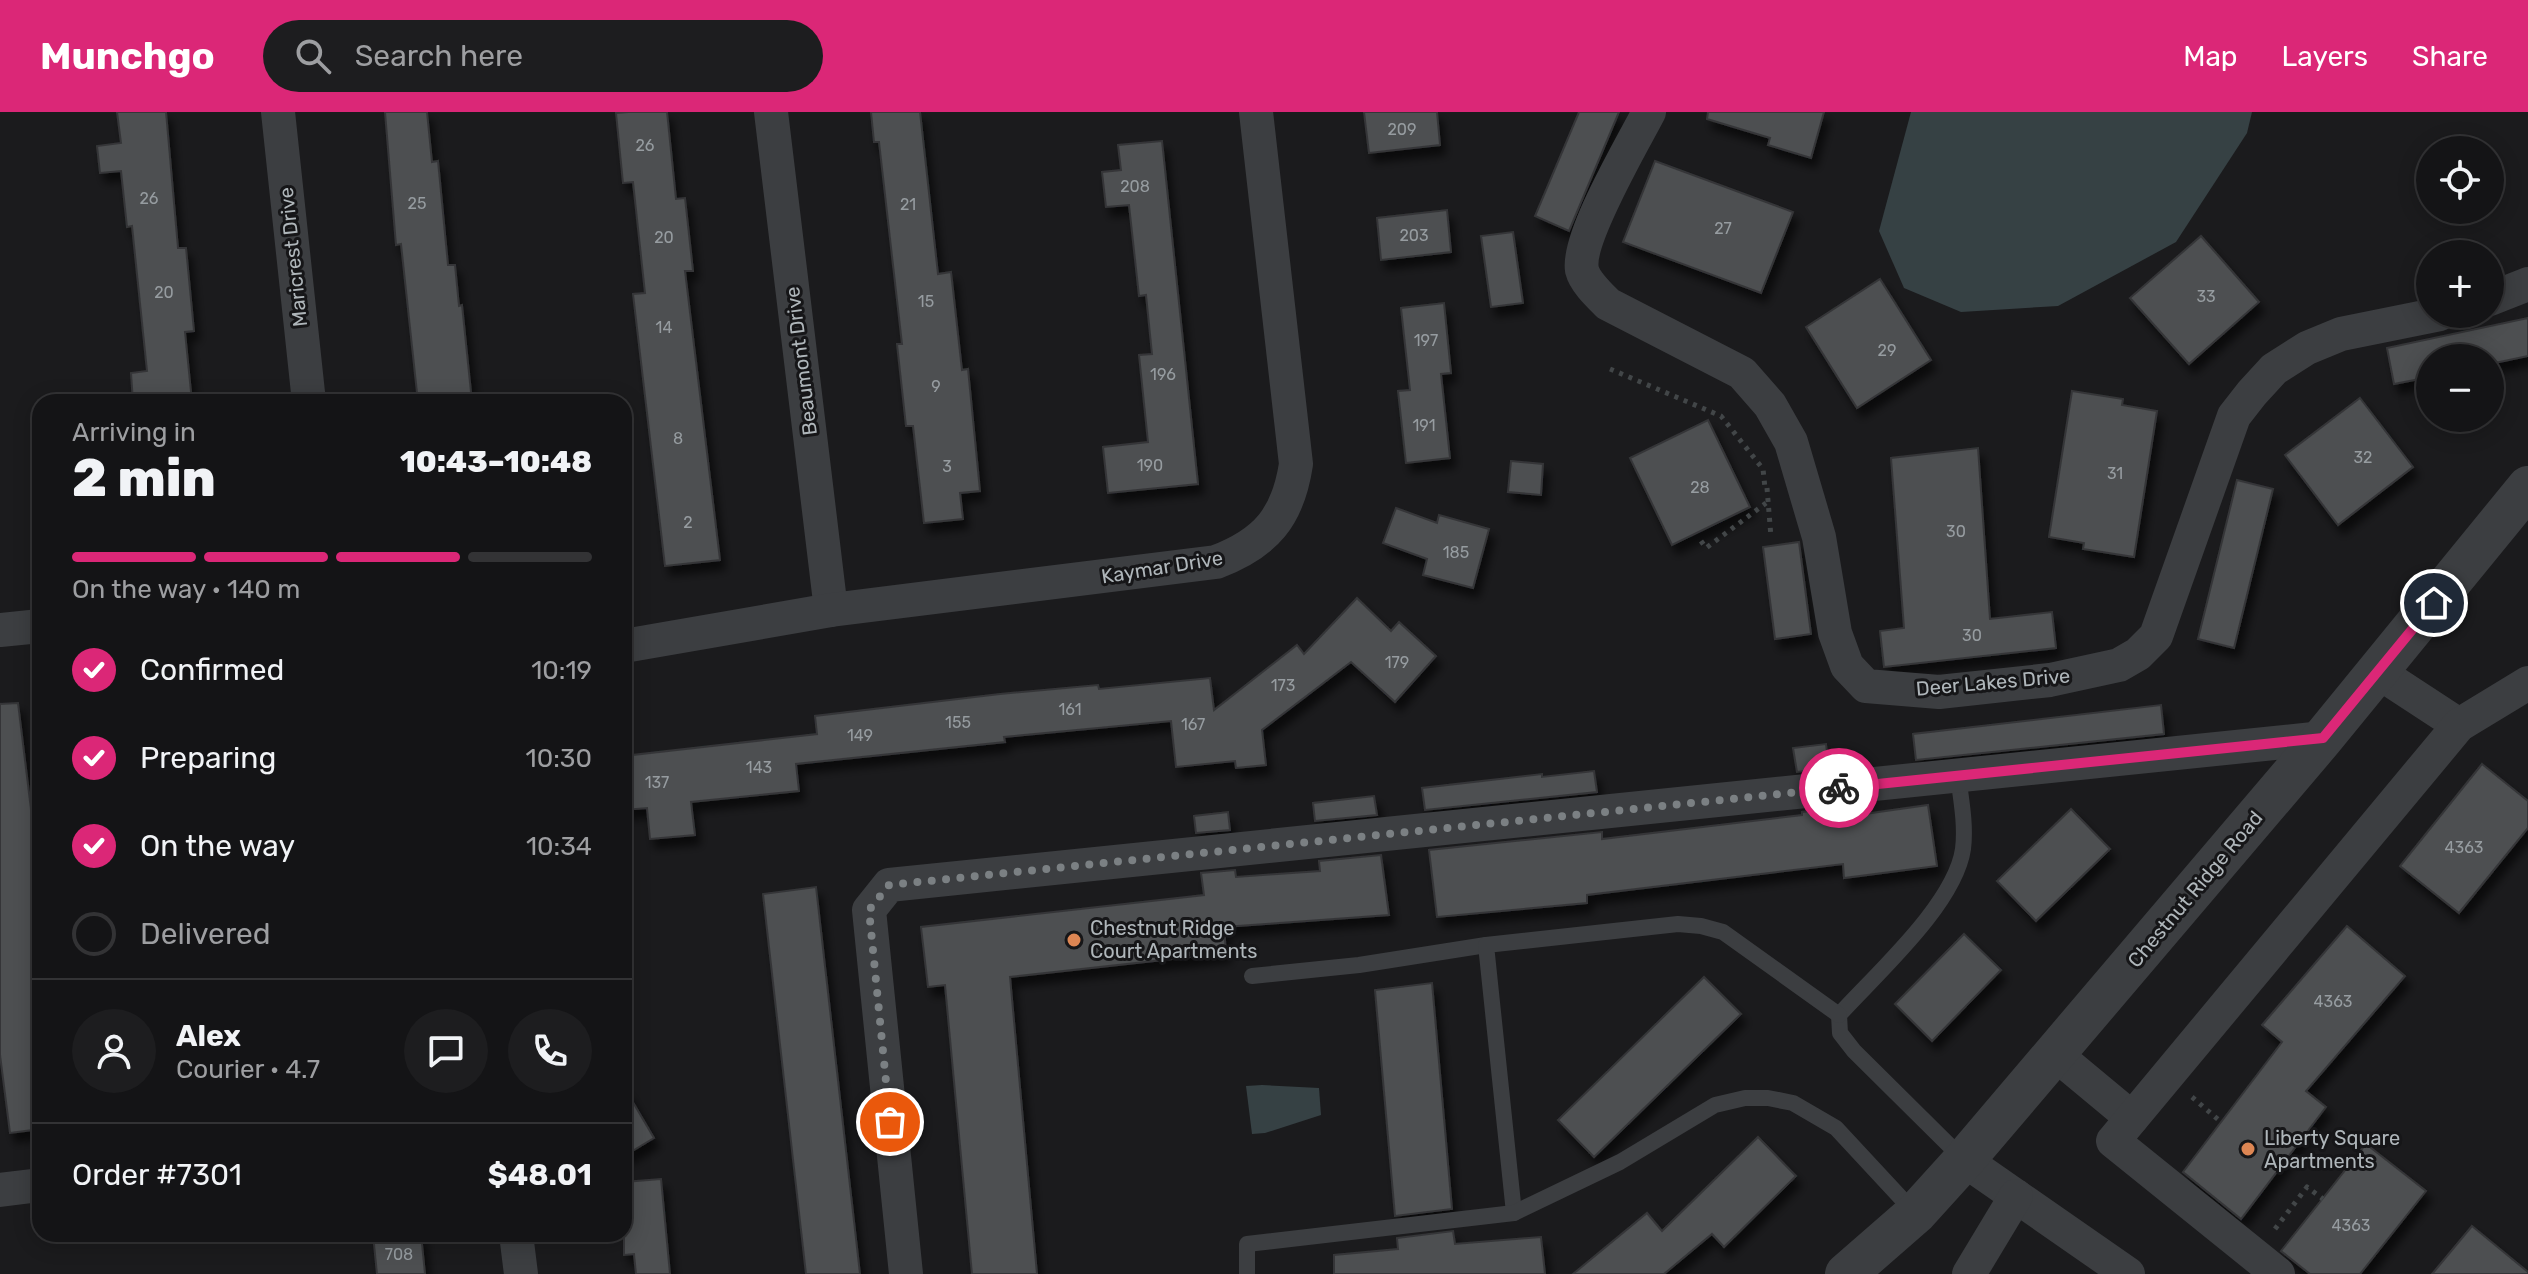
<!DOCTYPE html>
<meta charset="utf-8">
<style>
:root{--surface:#141416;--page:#1d1d1f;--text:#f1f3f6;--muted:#9d9ea1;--line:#333335;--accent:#db2777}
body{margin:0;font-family:Rubik,sans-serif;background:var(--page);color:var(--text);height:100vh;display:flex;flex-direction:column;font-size:30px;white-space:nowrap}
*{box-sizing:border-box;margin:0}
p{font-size:26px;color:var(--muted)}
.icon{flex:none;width:44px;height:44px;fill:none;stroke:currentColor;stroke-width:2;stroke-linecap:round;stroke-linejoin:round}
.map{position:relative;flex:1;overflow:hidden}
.drawer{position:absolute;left:32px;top:282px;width:600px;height:848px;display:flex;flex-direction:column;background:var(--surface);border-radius:24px;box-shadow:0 4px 20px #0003,0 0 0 2px var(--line)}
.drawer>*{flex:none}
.controls{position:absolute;left:2416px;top:24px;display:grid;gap:16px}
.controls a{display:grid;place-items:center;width:88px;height:88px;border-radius:50%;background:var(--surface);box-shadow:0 4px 20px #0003,0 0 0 2px var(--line);font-size:40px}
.pin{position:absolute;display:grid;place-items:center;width:68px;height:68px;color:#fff;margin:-34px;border:4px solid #fff;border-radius:50%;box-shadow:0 2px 8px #0007}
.courier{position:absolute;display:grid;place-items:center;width:80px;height:80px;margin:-40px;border:6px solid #db2777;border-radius:50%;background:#fff;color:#222;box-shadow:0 2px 10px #0007}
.head em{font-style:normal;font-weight:800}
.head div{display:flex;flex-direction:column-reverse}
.head{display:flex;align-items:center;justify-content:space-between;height:136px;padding:0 40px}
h1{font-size:52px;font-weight:800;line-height:60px}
.bar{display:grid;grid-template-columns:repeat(4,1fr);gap:12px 8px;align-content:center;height:96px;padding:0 40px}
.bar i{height:10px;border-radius:6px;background:var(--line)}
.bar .current{background:var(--accent)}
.bar p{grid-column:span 4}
.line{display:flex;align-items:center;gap:20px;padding:0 40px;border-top:2px solid var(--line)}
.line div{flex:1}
.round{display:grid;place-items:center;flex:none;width:84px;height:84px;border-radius:42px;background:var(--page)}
ol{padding:0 40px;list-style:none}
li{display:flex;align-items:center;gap:24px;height:88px}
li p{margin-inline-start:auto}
li .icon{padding:8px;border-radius:50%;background:var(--accent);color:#fff;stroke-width:4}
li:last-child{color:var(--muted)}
li i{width:44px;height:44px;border:4px solid var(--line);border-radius:50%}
header{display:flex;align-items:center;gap:48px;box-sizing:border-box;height:112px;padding:0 40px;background:var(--accent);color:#fff}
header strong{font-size:38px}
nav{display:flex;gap:44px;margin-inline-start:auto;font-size:28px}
.search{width:560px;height:72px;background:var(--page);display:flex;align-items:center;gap:20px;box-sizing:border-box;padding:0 28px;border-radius:44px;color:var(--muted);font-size:30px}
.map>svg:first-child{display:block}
.water{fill:#364144}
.building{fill:#4d4f51;stroke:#353638;stroke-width:2;filter:url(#shadow)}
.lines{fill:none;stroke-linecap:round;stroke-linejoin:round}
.path{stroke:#424648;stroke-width:5;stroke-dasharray:4 6;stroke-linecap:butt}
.service{stroke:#3c3e41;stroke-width:16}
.minor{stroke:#3c3e41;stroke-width:34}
.tertiary{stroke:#3c3e41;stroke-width:42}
.done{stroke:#7b8083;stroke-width:8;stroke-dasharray:0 14.4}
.route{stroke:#db2777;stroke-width:10}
.poi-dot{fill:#dd8653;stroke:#161618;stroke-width:3}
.labels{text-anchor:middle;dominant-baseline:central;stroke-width:6;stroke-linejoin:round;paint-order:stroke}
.number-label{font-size:16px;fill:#969ca0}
.street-label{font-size:20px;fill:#afb6ba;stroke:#161618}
.poi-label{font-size:20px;fill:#afb6ba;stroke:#161618;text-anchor:start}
</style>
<header>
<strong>Munchgo</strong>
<div class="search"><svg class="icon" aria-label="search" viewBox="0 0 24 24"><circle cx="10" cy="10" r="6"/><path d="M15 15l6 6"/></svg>Search here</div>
<nav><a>Map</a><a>Layers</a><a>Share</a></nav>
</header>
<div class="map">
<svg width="2528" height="1162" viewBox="0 0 2528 1162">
<defs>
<filter id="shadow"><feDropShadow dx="5" dy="9" stdDeviation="4" flood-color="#0009"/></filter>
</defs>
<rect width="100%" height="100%" fill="#1b1b1d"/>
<g class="water">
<polygon points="1911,0 2252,0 2247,21 2176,130 2058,194 1961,200 1904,176 1879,119"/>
<polygon points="1262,973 1319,976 1321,1003 1265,1021 1252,1022 1246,974"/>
</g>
<g class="building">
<polygon points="117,0 166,0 178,136 186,136 194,219 185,220 192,290 133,290 131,261 147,259 132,114 127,115 121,59 100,61 97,34 121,31"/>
<polygon points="385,0 427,0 432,50 438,49 448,153 455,153 459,194 462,193 472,290 418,290 401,132 396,133"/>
<polygon points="628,0 667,0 676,87 685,86 693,159 685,159 720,448 665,454 633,182 645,181 633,70 623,71 616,1"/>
<polygon points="871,0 920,0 938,162 951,160 962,258 968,257 980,379 960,381 963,407 924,411 913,314 906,314 897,232 902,232 879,30 874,30"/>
<polygon points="1364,0 1437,0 1440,33 1369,41"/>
<polygon points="1579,0 1619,0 1569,119 1535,104"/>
<polygon points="1708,0 1824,0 1811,46 1768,33 1770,26 1707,7"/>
<polygon points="1162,29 1198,372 1108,381 1103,335 1148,330 1139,243 1152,242 1146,183 1139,184 1129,93 1106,95 1102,60 1121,58 1118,33"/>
<polygon points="1655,49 1793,100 1761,181 1623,130"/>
<polygon points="1447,98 1451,140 1381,148 1377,106"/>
<polygon points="1513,120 1523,191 1491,195 1481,124"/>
<polygon points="2201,124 2259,190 2189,252 2130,186"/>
<polygon points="1880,167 1931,248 1857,296 1806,215"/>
<polygon points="1444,191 1451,261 1441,262 1450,346 1406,351 1398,279 1410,278 1401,196"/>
<polygon points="2528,206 2528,244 2490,252 2490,246 2430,246 2430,265 2394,272 2387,236"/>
<polygon points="2072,279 2123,287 2122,293 2157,299 2134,445 2083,437 2084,431 2049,425"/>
<polygon points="2360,286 2413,355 2338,413 2285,343"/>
<polygon points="1708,308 1750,395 1672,433 1630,346"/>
<polygon points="1978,336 1990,507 2052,500 2056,536 1884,555 1880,519 1904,516 1891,346"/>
<polygon points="1511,349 1543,352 1541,383 1508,380"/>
<polygon points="2237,368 2273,377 2234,536 2198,527"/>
<polygon points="1396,396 1437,411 1439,403 1489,417 1473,476 1423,463 1427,447 1383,431"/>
<polygon points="1799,430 1811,522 1775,527 1763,435"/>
<polygon points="1357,486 1391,519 1399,510 1436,544 1395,590 1351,550 1262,618 1266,653 1236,656 1235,649 1176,655 1171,609 1004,625 1005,630 796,652 799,679 691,690 695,723 650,727 647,696 624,698 624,644 817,622 815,604 1000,582 1098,573 1099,577 1210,566 1214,598 1297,533 1304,542"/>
<polygon points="18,591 40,771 40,1017 10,1021 0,943 0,592"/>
<polygon points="2161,593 2164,622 1916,648 1913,622"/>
<polygon points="1826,632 1829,656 1797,660 1793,636"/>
<polygon points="2482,652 2528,689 2528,716 2459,801 2400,754"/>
<polygon points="1594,659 1597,680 1425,698 1422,676 1542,662 1542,665"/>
<polygon points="1374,684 1377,703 1315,709 1313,691"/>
<polygon points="1928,693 1937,754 1844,766 1843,752 1587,783 1587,791 1437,805 1429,738 1602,720 1602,727 1802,703 1802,700 1835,696 1836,706"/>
<polygon points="2071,697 2110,737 2036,809 1997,769"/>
<polygon points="1228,700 1230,718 1196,721 1194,704"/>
<polygon points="1381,743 1389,803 1224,815 1226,841 1010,865 1037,1162 972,1162 945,873 928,875 921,815 1204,783 1201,761 1235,758 1236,765 1320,759 1319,749"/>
<polygon points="816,775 860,1162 806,1162 795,1065 763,782"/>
<polygon points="2347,814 2405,864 2306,979 2326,995 2241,1107 2183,1060 2282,930 2262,913"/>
<polygon points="1964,822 2001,858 1932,929 1895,892"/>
<polygon points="1704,865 1741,902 1594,1045 1558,1008"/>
<polygon points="1432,871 1452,1097 1395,1104 1375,878"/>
<polygon points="624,975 654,1026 624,1044"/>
<polygon points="1758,1025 1796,1064 1724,1135 1712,1122 1664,1162 1573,1162 1647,1101 1662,1119"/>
<polygon points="2366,1032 2426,1079 2360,1162 2310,1162 2281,1139"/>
<polygon points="661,1067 670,1162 636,1162 634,1142 624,1143 624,1070"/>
<polygon points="2472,1114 2528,1160 2528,1162 2432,1162"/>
<polygon points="1453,1119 1455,1132 1541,1125 1545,1162 1334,1162 1334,1143 1398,1137 1397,1126"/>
<polygon points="373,1122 421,1122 425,1162 377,1162"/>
</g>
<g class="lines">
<g class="path">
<polyline points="1610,257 1721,304 1763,357 1765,376"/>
<polyline points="1767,376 1771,425"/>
<polyline points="1701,429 1706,436 1766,391"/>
<polyline points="2192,985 2221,1010"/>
<polyline points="2275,1117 2307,1075 2323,1087"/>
</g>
<g class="service">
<path d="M1958,664c3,23 8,49 5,73 -8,55 -86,124 -124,166l1,18 14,18 109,108"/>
<polyline points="1252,864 1359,853 1486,833"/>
<polyline points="1514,1101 1486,833 1678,812 1701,814 1723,820 1839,903"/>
<polyline points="1247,1162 1247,1132 1514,1101 1620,1050 1715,993 1745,986 1768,986 1793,991 1836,1016 1914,1100"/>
</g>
<g class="minor">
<polyline points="278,0 309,290"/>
<polyline points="771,0 831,498"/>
<path d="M1649,0c-16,31 -73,127 -67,158 3,12 17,25 26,34l134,69 28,32 21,37 28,95 16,96 12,33 19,20 73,6 111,-12 69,-15 19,-11 18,-18 78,-220 18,-23 22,-24 33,-21 34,-14 99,-20"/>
<polyline points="2490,187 2528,172"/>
<polyline points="0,518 40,514"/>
<path d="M624,534l207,-36 385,-48c50,-19 72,-45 80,-98l-40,-352"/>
<polyline points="2378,560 2459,613"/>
<polyline points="2055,942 2132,1006"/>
<polyline points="1964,1048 2128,1162"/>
<polyline points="0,1078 40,1073"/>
<polyline points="516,1122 521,1162"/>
<polyline points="906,1162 869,798 889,773 2323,626"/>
<polyline points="1969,1162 2016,1084"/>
<polyline points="2278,1162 2113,1029 2459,613 2528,571"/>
</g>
<polyline class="tertiary" points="1846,1162 1916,1101 1964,1048 2323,626 2528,375"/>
</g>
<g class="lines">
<polyline class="done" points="890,1010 869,798 889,773 1839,676"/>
<polyline class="route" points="1839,676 2323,626 2434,491"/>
</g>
<g class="poi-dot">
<circle cx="1074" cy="828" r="8"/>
<circle cx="2248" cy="1037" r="8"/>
</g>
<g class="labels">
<g class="number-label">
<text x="1402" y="17">209</text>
<text x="645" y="33">26</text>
<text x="1135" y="74">208</text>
<text x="149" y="86">26</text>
<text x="417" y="91">25</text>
<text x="908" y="92">21</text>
<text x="1723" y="116">27</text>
<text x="1414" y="123">203</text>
<text x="664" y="125">20</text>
<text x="164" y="180">20</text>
<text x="2206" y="184">33</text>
<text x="926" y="189">15</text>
<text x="664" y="215">14</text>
<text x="1426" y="228">197</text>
<text x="1887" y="238">29</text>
<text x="1163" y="262">196</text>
<text x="936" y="274">9</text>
<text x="1424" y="313">191</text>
<text x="678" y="326">8</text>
<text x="2363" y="345">32</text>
<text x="1150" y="353">190</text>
<text x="947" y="354">3</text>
<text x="2115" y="361">31</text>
<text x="1700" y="375">28</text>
<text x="688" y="410">2</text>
<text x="1956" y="419">30</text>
<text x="1456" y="440">185</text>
<text x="1972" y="523">30</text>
<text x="1397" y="550">179</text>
<text x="1283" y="573">173</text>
<text x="1070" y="597">161</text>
<text x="958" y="610">155</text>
<text x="1193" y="612">167</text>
<text x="860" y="623">149</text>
<text x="759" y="655">143</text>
<text x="657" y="670">137</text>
<text x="2464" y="735">4363</text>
<text x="2333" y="889">4363</text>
<text x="2351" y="1113">4363</text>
<text x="399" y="1142">708</text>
</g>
<g class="street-label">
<text transform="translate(293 145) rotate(-96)">Maricrest Drive</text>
<text transform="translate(801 249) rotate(-97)">Beaumont Drive</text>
<text transform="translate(1162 455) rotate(-9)">Kaymar Drive</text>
<text transform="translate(1993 570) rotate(-5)">Deer Lakes Drive</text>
<text transform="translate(2195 777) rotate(-50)">Chestnut Ridge Road</text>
</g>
<g class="poi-label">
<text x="1090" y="816">Chestnut Ridge<tspan x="1090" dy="23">Court Apartments</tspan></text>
<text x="2264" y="1026">Liberty Square<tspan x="2264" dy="23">Apartments</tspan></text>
</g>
</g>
</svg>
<div class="controls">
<a><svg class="icon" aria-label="locate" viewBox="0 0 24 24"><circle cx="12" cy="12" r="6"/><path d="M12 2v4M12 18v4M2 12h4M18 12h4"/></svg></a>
<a>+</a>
<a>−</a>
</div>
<div class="pin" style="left:890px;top:1010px;background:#ea580c"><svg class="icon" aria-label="bag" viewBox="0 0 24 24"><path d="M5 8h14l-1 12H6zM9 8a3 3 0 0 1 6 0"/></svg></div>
<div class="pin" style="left:2434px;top:491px;background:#1f2937"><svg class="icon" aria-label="home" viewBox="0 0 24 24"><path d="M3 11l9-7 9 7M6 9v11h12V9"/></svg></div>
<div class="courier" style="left:1839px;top:676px"><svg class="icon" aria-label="bike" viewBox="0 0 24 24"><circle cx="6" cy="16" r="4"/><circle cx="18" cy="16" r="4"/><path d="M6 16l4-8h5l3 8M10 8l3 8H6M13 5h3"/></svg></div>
<section class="drawer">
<div class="head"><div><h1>2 min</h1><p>Arriving in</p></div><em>10:43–10:48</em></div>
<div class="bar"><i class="current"></i><i class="current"></i><i class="current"></i><i></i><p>On the way · 140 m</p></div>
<ol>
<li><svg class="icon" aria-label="check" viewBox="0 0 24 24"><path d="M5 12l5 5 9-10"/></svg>Confirmed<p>10:19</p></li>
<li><svg class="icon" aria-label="check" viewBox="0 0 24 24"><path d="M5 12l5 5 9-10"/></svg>Preparing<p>10:30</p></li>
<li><svg class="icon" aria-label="check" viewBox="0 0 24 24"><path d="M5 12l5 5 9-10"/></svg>On the way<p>10:34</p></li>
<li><i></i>Delivered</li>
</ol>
<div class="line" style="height:144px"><a class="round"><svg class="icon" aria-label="person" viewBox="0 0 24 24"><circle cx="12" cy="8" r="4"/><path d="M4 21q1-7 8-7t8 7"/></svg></a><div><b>Alex</b><p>Courier · 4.7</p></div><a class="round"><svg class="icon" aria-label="chat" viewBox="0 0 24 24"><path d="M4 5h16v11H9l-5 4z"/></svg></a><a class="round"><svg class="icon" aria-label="phone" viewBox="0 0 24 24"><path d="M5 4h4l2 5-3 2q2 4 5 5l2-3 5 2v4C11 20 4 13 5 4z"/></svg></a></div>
<div class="line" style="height:104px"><div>Order #7301</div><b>$48.01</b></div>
</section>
</div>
